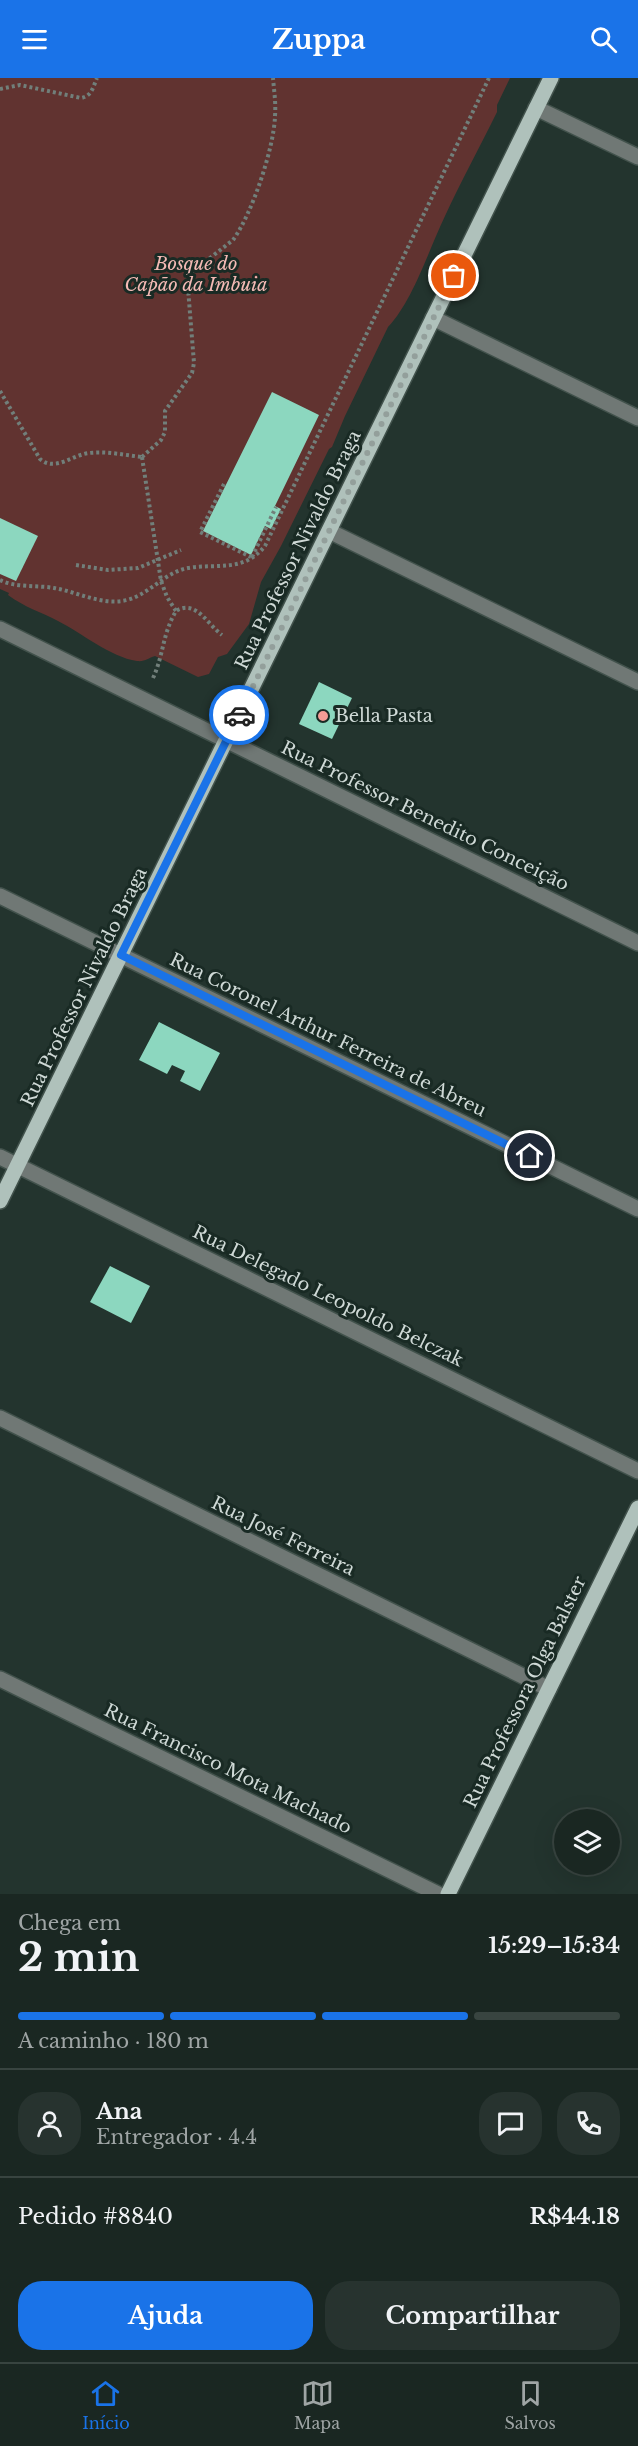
<!DOCTYPE html>
<html lang="pt">
<meta charset="utf-8">
<style>
:root{--surface:#1a2722;--page:#27332f;--text:#f1f3f6;--muted:#9fa5a5;--line:#384440;--accent:#1a73e8}
body{margin:0;font-family:"Libre Baskerville",serif;background:var(--page);color:var(--text);height:100vh;display:flex;flex-direction:column;font-size:22px;white-space:nowrap}
*{box-sizing:border-box;margin:0}
p{font-size:20px;color:var(--muted)}
.icon{flex:none;width:33px;height:33px;fill:none;stroke:currentColor;stroke-width:2;stroke-linecap:round;stroke-linejoin:round}
.map{position:relative;height:1816px;overflow:hidden}
.details{display:flex;flex-direction:column;background:var(--surface);flex:1}
.details>*{flex:none}
.buttons{position:absolute;left:554px;top:1731px;display:grid;gap:12px}
.buttons a{display:grid;place-items:center;width:66px;height:66px;border-radius:50%;background:var(--surface);box-shadow:0 6px 24px #0002,0 0 0 2px var(--line);font-size:30px}
.pin{position:absolute;display:grid;place-items:center;width:51px;height:51px;color:#fff;margin:-26px;border:3px solid #fff;border-radius:50%;box-shadow:0 2px 6px #0007}
.courier{position:absolute;display:grid;place-items:center;width:60px;height:60px;margin:-30px;border:4px solid #1a73e8;border-radius:50%;background:#fff;color:#222;box-shadow:0 2px 8px #0007}
.head em{font-style:normal;font-weight:800}
.head div{display:flex;flex-direction:column-reverse}
.head{display:flex;align-items:center;justify-content:space-between;height:102px;padding:0 18px}
h1{font-size:39px;font-weight:800;line-height:45px}
.bar{display:grid;grid-template-columns:repeat(4,1fr);gap:9px 6px;align-content:center;height:72px;padding:0 18px}
.bar i{height:8px;border-radius:4px;background:var(--line)}
.bar .current{background:var(--accent)}
.bar p{grid-column:span 4}
.line{display:flex;align-items:center;gap:15px;padding:0 18px;border-top:2px solid var(--line)}
.line div{flex:1}
.round{display:grid;place-items:center;flex:none;width:63px;height:63px;border-radius:24px;background:var(--page)}
.primary-button{display:flex;gap:12px;margin-top:auto;padding:12px 18px}
.primary-button a{flex:1;height:69px;border-radius:24px;background:var(--accent);color:#fff;font-size:24px;font-weight:800;line-height:69px;text-align:center}
.primary-button a+a{background:var(--page);color:var(--text)}
header{display:flex;justify-content:space-between;align-items:center;height:78px;padding:0 18px;background:var(--accent);color:#fff;font-size:27px;font-weight:800}
.dock{display:flex;justify-content:space-around;align-items:center;height:84px;border-top:2px solid var(--line);background:var(--surface);font-size:16px;color:var(--muted)}
.dock a{display:grid;justify-items:center;gap:3px}
.dock .current{color:var(--accent)}
.map>svg:first-child{display:block}
.green{fill:#613330}
.building{fill:#8cd7bf}
.lines{fill:none;stroke-linecap:round;stroke-linejoin:round}
.minor-casing{stroke:#42524c;stroke-width:18}
.major-casing{stroke:#42524c;stroke-width:18}
.path{stroke:#717f7a;stroke-width:4;stroke-dasharray:3 3;stroke-linecap:butt}
.minor{stroke:#707875;stroke-width:15}
.major{stroke:#afc1bb;stroke-width:15}
.done{stroke:#939f9b;stroke-width:6;stroke-dasharray:0 10.8}
.route{stroke:#1a73e8;stroke-width:8}
.poi-dot{fill:#f59c95;stroke:#192a24;stroke-width:2}
.labels{text-anchor:middle;dominant-baseline:central;stroke-width:6;stroke-linejoin:round;paint-order:stroke}
.park-label{font-size:18px;font-style:italic;fill:#f4bab5;stroke:#192a24}
.street-label{font-size:18px;fill:#cfd9d6;stroke:#192a24}
.poi-label{font-size:18px;fill:#cfd9d6;stroke:#192a24;text-anchor:start}
</style>
<header><svg class="icon" aria-label="menu" viewBox="0 0 24 24"><path d="M4 6h16M4 12h16M4 18h16"/></svg>Zuppa<svg class="icon" aria-label="search" viewBox="0 0 24 24"><circle cx="10" cy="10" r="6"/><path d="M15 15l6 6"/></svg></header>
<div class="map">
<svg width="638" height="1816" viewBox="0 0 638 1816">
<rect width="100%" height="100%" fill="#23342e"/>
<path class="green" d="M0,0h510l-13,27v7c-17,35 -36,69 -52,104 -16,33 -32,85 -57,111l-43,89 -13,31 -3,2 -48,97 -20,36 -12,42 -22,30 -9,3 -9,17 -11,3 -43,-21c-7,2 -10,6 -18,5 -27,-4 -55,-28 -79,-40 -17,-9 -34,-14 -50,-26l1,-2 -9,-4z"/>
<g class="building">
<polygon points="272,314 319,337 275,428 281,431 271,451 265,448 251,477 203,453"/>
<polygon points="0,440 38,458 16,503 0,496"/>
<polygon points="319,604 352,620 332,661 299,646"/>
<polygon points="159,944 220,975 200,1013 180,1003 185,993 172,987 167,996 139,982"/>
<polygon points="110,1188 150,1208 131,1245 90,1224"/>
</g>
<g class="lines">
<defs>
<g id="minor">
<polyline points="536,30 638,79"/>
<polyline points="433,240 638,340"/>
<polyline points="329,453 638,604"/>
<polyline points="0,551 638,865"/>
<polyline points="0,818 638,1131"/>
<polyline points="0,1079 638,1393"/>
<polyline points="0,1340 549,1611"/>
<polyline points="0,1601 438,1816"/>
</g>
<g id="major">
<polyline points="0,1123 551,0"/>
<polyline points="448,1816 638,1430"/>
</g>
</defs>
<use href="#minor" class="minor-casing"/>
<use href="#major" class="major-casing"/>
<g class="path">
<path d="M0,11l20,-4 61,13c11,-2 12,-11 16,-20"/>
<path d="M0,313l40,68c15,13 32,-4 49,-6 18,-2 35,2 53,4"/>
<path d="M142,379l19,-17 4,-8v-21l27,-38 2,-10 -7,-87 46,-36c19,-26 41,-92 42,-124 1,-13 -1,-26 -2,-38"/>
<polyline points="142,379 161,503 167,519 176,533"/>
<polyline points="224,406 200,454 251,479"/>
<polyline points="252,479 276,429"/>
<polyline points="76,487 108,492 138,490 181,472"/>
<path d="M0,502c16,8 37,5 54,8 24,4 48,18 73,12 23,-6 38,-28 61,-32 29,-5 55,5 77,-22l224,-468"/>
<path d="M153,600c11,-24 9,-43 23,-67 20,-12 31,13 46,24"/>
</g>
<use href="#minor" class="minor"/>
<use href="#major" class="major"/>
</g>
<g class="lines">
<polyline class="done" points="239,637 454,198"/>
<polyline class="route" points="239,637 121,877 530,1078"/>
</g>
<circle class="poi-dot" cx="323" cy="638" r="6"/>
<g class="labels">
<g class="park-label">
<text x="196" y="186">Bosque do<tspan x="196" dy="21">Capão da Imbuia</tspan></text>
</g>
<g class="street-label">
<text transform="translate(298 472) rotate(-64)">Rua Professor Nivaldo Braga</text>
<text transform="translate(425 738) rotate(26)">Rua Professor Benedito Conceição</text>
<text transform="translate(84 909) rotate(-64)">Rua Professor Nivaldo Braga</text>
<text transform="translate(328 957) rotate(26)">Rua Coronel Arthur Ferreira de Abreu</text>
<text transform="translate(328 1218) rotate(26)">Rua Delegado Leopoldo Belczak</text>
<text transform="translate(283 1458) rotate(26)">Rua José Ferreira</text>
<text transform="translate(525 1614) rotate(-64)">Rua Professora Olga Balster</text>
<text transform="translate(228 1691) rotate(26)">Rua Francisco Mota Machado</text>
</g>
<g class="poi-label">
<text x="335" y="638">Bella Pasta</text>
</g>
</g>
</svg>
<div class="buttons">
<a><svg class="icon" aria-label="layers" viewBox="0 0 24 24"><path d="M12 4l9 5-9 5-9-5zM3 14l9 5 9-5"/></svg></a>
</div>
<div class="pin" style="left:454px;top:198px;background:#ea580c"><svg class="icon" aria-label="bag" viewBox="0 0 24 24"><path d="M5 8h14l-1 12H6zM9 8a3 3 0 0 1 6 0"/></svg></div>
<div class="pin" style="left:530px;top:1078px;background:#1f2937"><svg class="icon" aria-label="home" viewBox="0 0 24 24"><path d="M3 11l9-7 9 7M6 9v11h12V9"/></svg></div>
<div class="courier" style="left:239px;top:637px"><svg class="icon" aria-label="car" viewBox="0 0 24 24"><path d="M5 17H2v-5l4-1 3-4h7l3 4 3 1v5h-3M9 17h6M6 11h13"/><circle cx="7" cy="17" r="2"/><circle cx="17" cy="17" r="2"/></svg></div>
</div>
<section class="details">
<div class="head"><div><h1>2 min</h1><p>Chega em</p></div><em>15:29–15:34</em></div>
<div class="bar"><i class="current"></i><i class="current"></i><i class="current"></i><i></i><p>A caminho · 180 m</p></div>
<div class="line" style="height:108px"><a class="round"><svg class="icon" aria-label="person" viewBox="0 0 24 24"><circle cx="12" cy="8" r="4"/><path d="M4 21q1-7 8-7t8 7"/></svg></a><div><b>Ana</b><p>Entregador · 4.4</p></div><a class="round"><svg class="icon" aria-label="chat" viewBox="0 0 24 24"><path d="M4 5h16v11H9l-5 4z"/></svg></a><a class="round"><svg class="icon" aria-label="phone" viewBox="0 0 24 24"><path d="M5 4h4l2 5-3 2q2 4 5 5l2-3 5 2v4C11 20 4 13 5 4z"/></svg></a></div>
<div class="line" style="height:78px"><div>Pedido #8840</div><b>R$44.18</b></div>
<div class="primary-button"><a>Ajuda</a><a>Compartilhar</a></div>
</section>
<nav class="dock">
<a class="current"><svg class="icon" aria-label="home" viewBox="0 0 24 24"><path d="M3 11l9-7 9 7M6 9v11h12V9"/></svg>Início</a>
<a><svg class="icon" aria-label="map" viewBox="0 0 24 24"><path d="M3 6l6-2 6 2 6-2v14l-6 2-6-2-6 2zM9 4v14M15 6v14"/></svg>Mapa</a>
<a><svg class="icon" aria-label="saved" viewBox="0 0 24 24"><path d="M7 4h10v16l-5-4-5 4z"/></svg>Salvos</a>
</nav>
